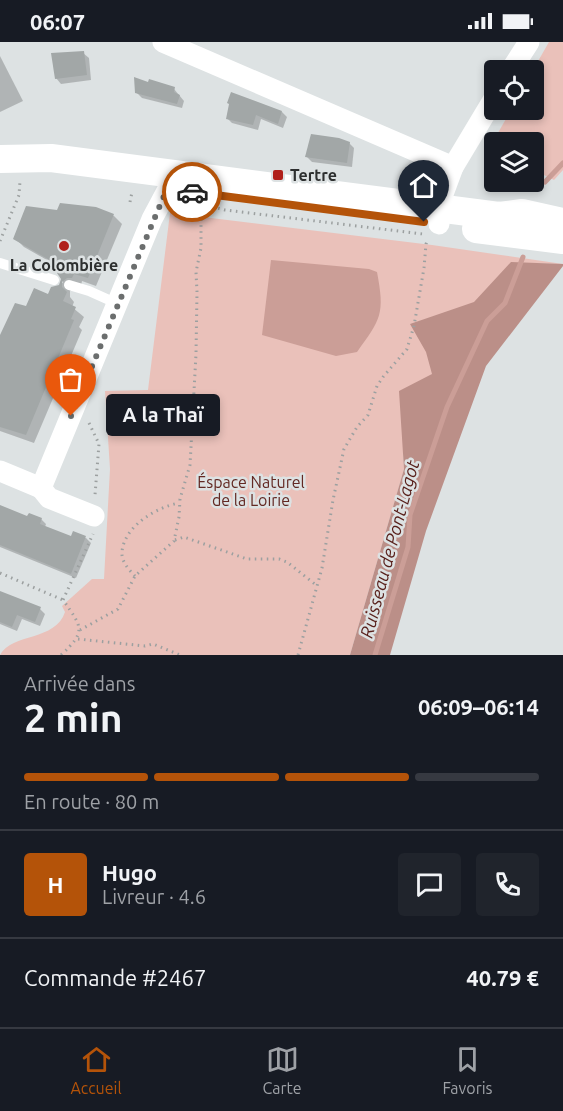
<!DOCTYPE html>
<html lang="fr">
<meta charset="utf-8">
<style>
:root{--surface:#171b24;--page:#20242c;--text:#f1f3f6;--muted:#9ea1a6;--line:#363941;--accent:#b45309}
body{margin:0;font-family:Ubuntu,sans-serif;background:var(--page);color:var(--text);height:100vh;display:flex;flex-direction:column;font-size:22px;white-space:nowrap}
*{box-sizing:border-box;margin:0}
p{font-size:20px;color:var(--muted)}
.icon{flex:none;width:33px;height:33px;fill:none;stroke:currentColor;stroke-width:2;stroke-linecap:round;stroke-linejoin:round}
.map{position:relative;height:613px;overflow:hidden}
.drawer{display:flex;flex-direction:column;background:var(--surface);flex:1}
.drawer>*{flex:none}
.fabs{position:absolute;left:484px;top:18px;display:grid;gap:12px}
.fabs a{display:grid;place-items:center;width:60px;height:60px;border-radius:6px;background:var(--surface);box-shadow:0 3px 9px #0003;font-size:30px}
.pin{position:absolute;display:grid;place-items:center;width:51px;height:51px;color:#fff;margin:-62px -26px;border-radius:50% 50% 50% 0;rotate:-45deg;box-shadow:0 0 6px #0007}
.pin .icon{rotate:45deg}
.courier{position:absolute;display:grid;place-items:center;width:60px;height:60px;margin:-30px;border:4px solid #b45309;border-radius:50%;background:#fff;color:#222;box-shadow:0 2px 8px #0007}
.bubble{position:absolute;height:42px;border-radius:6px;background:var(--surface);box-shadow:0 3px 9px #0003;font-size:20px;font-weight:600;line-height:42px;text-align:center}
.headline em{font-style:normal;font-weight:600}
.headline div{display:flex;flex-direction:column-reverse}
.headline{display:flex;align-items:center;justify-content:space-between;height:102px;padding:0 24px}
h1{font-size:39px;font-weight:600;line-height:45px}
.bar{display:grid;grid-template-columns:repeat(4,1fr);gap:9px 6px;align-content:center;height:72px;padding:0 24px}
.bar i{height:8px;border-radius:4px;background:var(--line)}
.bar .current{background:var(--accent)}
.bar p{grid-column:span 4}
.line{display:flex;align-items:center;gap:15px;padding:0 24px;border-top:2px solid var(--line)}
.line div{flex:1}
.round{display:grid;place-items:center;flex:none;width:63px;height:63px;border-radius:6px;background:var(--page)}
.status{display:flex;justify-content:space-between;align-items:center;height:42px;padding:0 30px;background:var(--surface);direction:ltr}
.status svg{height:16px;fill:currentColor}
.tabs{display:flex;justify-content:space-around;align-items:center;height:84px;border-top:2px solid var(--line);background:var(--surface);font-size:16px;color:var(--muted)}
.tabs a{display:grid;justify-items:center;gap:3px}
.tabs .current{color:var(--accent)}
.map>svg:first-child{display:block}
.green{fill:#eac1ba}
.forest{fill:#bb8f88}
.water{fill:#cb9e97}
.shadow{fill:#0003}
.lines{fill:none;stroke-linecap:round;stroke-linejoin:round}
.stream{stroke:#cb9e97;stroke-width:5}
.building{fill:#a2a7a7}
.path{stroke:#9ca0a0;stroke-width:3;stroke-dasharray:1.5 4.5;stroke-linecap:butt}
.lane{stroke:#fff;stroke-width:10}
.street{stroke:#fff;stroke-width:21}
.secondary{stroke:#fff;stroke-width:28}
.done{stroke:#6b6e6e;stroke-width:6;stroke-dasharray:0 10.8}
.route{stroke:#b45309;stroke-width:8}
.poi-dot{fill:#b0201b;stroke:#dde2e3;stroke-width:2}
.labels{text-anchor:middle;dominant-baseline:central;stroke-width:5;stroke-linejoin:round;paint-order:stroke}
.poi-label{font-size:16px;font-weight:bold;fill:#2d2f2f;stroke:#dde2e3;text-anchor:start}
.park-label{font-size:16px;fill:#632923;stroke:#dde2e3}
.water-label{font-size:18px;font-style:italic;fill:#571e19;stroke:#dde2e3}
</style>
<div class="status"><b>06:07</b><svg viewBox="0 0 49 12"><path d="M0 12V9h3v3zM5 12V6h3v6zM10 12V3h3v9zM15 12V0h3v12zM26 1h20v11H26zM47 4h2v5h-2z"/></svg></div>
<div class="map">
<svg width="563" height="613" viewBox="0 0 563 613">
<rect width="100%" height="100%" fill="#dde2e3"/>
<g class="green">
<polygon points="549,0 563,0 563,128 554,138 534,128 534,100 495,100 495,107 490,105 511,68 534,68 533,28"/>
<path d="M170,171l262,32 131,19 -52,-1 -79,111 -29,74 1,21 -54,186h-350c12,-22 56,-14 65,-43l-3,-6 30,-27h12l6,-110 -5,-78 43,-1z"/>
</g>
<polygon class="forest" points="511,220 563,222 563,224 486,324 426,489 390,613 350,613 404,427 399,349 432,332 426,310 410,282 474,260"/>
<path class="water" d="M271,218l98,9 8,3c8,42 4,47 -20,80l-21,4 -74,-21z"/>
<g class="shadow">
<polygon points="83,11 89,16 91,38 61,42 56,36"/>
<polygon points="0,14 23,59 0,70"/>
<polygon points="174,47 184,59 182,66 142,56 137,51"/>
<polygon points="282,70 287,75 283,86 261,77 258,88 232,81 227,76"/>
<polygon points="349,101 354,106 352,125 312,120 307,115"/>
<polygon points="96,167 114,174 122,182 96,244 82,239 81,244 75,244 70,249 70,255 74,260 72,265 84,275 79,285 82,288 34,401 0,389 0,322 27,266 59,245 63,240 61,226 24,205 15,196 59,170"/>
<polygon points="0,464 28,476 41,477 46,482 45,485 72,496 74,491 86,496 91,501 76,536 0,505"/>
<polygon points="0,551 40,567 45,572 40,584 22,577 17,589 0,582"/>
</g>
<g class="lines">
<g class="stream">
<polyline points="545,140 563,121"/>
<polyline points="375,613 408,505 410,473 447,365 487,279 505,261 523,215"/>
</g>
</g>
<g class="building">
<polygon points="84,9 87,33 55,37 51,11"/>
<polygon points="134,35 148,40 149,37 175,45 174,50 180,53 177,62 135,51"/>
<polygon points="231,50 282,69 278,82 256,73 253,83 226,77 229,62 227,61"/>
<polygon points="311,92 339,96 350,100 347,121 305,115"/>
<polygon points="60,161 96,165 114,172 88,236 74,232 72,236 67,236 62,240 62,245 67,250 63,259 76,265 71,277 74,278 26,393 0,385 0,293 15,261 26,264 34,246 48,252 51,245 59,243 61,237 57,231 60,224 13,197 26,164 57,168"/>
<polygon points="0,463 27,474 29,471 42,476 40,482 71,494 73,489 86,494 71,532 0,503"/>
<polygon points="0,549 41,565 35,580 17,573 12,585 0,580"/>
</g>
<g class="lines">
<g class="path">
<polyline points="130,160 132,150"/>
<polyline points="195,160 225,168 423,192"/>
<polyline points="0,199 19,153 20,139"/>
<polyline points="89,381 99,402 95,453"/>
<polyline points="175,498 184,495 247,517 279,517 287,520 316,543"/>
<polyline points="0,531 63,558"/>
<path d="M135,534c-6,-6 -14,-15 -13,-24 2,-26 35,-45 57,-49"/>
<polyline points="80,588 118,567 135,534 174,499 179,475 180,457 190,423 191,405 196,312 197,250 196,230 201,206 201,161"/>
<polyline points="78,597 145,604 153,602 180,613"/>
<path d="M61,613c26,-24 21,-28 2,-55l30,-66"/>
<polyline points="298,613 322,526 333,458 344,407 357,385 368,373 377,344 383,335 407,307 414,284 424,226 426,202 428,197"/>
</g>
<g class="lane">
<polyline points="0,221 54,238"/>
<polyline points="69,243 89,249 118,262"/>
</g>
<g class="street">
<polyline points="163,0 453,125"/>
<polyline points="511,28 529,0"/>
<polyline points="439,182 440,160 453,125 495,55"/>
<polyline points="0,429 41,446 152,177 168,147"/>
<polyline points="41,446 49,456 94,474"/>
</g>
<g class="secondary">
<polyline points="0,117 51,116 499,174 522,171 563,180"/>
<polyline points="476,187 563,198"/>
</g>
</g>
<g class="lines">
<polyline class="done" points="71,374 164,154 168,147 192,150"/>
<polyline class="route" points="192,150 424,180"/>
</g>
<g class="poi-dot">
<rect x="272" y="127" width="12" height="12" rx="3"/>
<circle cx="64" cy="204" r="6"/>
</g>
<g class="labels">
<g class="poi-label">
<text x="290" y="133">Tertre</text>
<text x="64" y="223" text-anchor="middle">La Colombière</text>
</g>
<g class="park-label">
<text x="251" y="440">Éspace Naturel<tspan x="251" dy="18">de la Loirie</tspan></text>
</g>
<g class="water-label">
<text transform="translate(389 507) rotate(-75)">Ruisseau de Pont-Lagot</text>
</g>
</g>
</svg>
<div class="fabs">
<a><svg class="icon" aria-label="locate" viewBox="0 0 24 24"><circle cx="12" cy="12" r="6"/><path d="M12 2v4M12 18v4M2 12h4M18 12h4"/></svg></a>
<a><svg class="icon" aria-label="layers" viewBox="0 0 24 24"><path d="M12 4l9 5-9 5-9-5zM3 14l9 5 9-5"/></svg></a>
</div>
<div class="pin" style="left:71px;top:374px;background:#ea580c"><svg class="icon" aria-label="bag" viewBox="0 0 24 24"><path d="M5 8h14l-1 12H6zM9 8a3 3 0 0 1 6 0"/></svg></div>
<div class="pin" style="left:424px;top:180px;background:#1f2937"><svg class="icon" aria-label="home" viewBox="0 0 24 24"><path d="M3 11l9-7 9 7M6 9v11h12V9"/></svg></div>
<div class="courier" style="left:192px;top:150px"><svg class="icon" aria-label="car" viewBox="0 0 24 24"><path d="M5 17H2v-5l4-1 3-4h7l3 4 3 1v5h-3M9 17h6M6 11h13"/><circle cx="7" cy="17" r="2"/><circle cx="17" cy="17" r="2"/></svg></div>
<div class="bubble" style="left:106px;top:352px;width:114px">A la Thaï</div>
</div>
<section class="drawer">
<div class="headline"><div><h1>2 min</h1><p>Arrivée dans</p></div><em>06:09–06:14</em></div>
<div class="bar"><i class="current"></i><i class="current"></i><i class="current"></i><i></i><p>En route · 80 m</p></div>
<div class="line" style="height:108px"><b class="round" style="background:var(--accent);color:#fff">H</b><div><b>Hugo</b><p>Livreur · 4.6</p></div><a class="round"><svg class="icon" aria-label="chat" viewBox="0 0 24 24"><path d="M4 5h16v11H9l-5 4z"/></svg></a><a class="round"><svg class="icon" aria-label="phone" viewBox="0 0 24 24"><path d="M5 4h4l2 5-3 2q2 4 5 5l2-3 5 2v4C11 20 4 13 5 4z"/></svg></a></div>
<div class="line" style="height:78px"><div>Commande #2467</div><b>40.79 €</b></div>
</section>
<nav class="tabs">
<a class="current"><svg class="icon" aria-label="home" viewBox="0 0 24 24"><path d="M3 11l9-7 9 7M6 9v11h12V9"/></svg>Accueil</a>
<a><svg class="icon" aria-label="map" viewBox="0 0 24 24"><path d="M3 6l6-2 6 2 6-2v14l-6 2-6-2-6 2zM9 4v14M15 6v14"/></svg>Carte</a>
<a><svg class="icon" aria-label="saved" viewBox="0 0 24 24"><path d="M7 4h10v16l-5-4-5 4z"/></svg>Favoris</a>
</nav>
